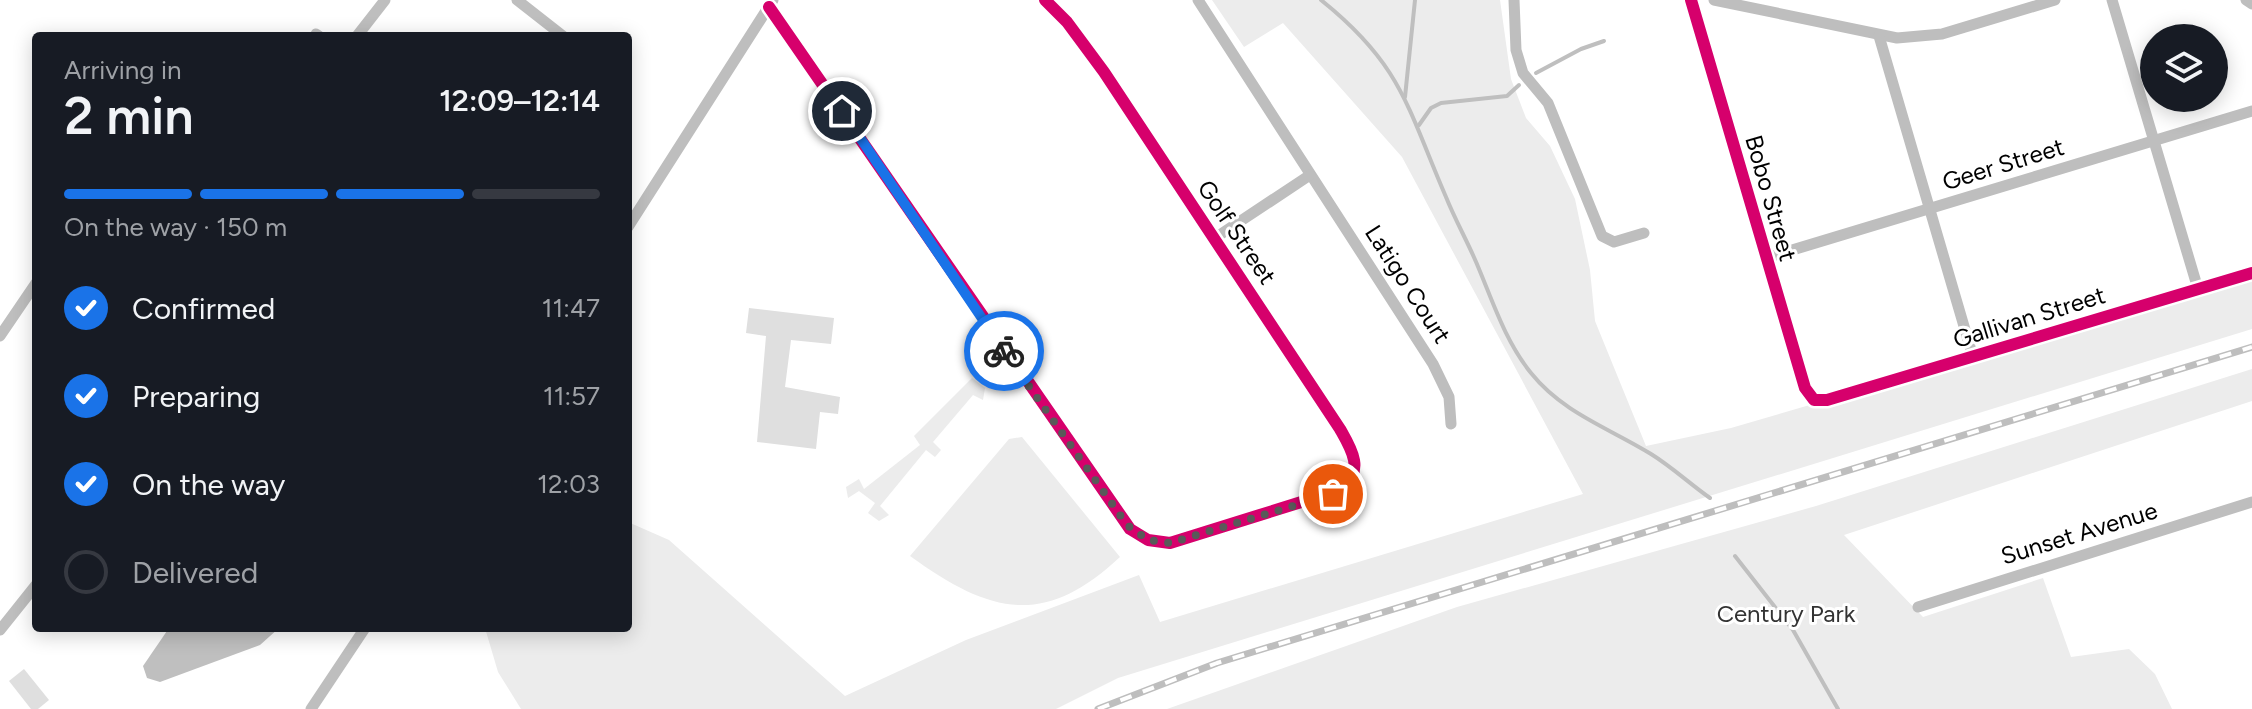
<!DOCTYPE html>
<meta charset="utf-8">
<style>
:root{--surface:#171b24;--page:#242831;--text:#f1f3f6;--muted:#9ea1a6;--line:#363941;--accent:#1a73e8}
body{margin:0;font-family:Figtree,sans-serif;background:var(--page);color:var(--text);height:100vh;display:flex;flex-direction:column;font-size:30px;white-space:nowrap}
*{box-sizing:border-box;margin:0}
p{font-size:26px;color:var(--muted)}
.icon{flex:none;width:44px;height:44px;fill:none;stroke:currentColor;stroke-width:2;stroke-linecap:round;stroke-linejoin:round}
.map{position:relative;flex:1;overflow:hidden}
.sheet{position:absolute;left:32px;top:32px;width:600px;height:600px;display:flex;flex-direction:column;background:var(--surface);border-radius:8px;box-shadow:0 4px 20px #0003}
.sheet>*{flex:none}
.buttons{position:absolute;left:2140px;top:24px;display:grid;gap:16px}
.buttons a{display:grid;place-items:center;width:88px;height:88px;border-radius:50%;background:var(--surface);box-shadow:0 4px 20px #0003;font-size:40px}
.pin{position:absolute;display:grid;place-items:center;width:68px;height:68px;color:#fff;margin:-34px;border:4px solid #fff;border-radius:50%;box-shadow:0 2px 8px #0007}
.courier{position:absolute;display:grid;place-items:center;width:80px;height:80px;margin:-40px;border:6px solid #1a73e8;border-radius:50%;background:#fff;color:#222;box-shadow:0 2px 10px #0007}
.overview em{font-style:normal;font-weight:600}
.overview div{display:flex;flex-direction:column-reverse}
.overview{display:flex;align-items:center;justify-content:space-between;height:136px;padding:0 32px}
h1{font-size:52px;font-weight:600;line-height:60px}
.bar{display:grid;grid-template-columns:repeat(4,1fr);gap:12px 8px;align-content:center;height:96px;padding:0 32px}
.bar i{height:10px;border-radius:6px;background:var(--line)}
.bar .active{background:var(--accent)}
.bar p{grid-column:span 4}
ol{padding:0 32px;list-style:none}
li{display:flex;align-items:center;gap:24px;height:88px}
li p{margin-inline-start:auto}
li .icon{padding:8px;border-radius:50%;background:var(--accent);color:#fff;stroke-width:4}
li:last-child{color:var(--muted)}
li i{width:44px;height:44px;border:4px solid var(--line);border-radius:50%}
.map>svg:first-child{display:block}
.green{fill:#ececec}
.water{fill:#bfbfbf}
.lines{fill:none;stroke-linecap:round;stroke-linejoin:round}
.stream{stroke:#bfbfbf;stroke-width:4}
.building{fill:#dfdfdf}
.street{stroke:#bebebe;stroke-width:11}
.rail-casing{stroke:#bebebe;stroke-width:7}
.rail{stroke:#fff;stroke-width:4;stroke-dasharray:12;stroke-linecap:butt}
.cycleway-casing{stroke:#fff;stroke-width:17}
.cycleway{stroke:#d6006c;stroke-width:12}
.done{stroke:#595959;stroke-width:8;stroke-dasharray:0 14.4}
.route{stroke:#1a73e8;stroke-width:10}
.labels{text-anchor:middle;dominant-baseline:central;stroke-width:6;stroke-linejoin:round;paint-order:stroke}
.street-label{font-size:24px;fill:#000;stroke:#fff}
.park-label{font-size:24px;fill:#333;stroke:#fff}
</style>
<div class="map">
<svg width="2252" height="709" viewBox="0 0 2252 709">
<rect width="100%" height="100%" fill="#fff"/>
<g class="green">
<polygon points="1212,0 1500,0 1511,79 1526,118 1550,146 1575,199 1590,270 1595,321 1646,446 1731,428 2252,276 2252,329 1118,678 1056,709 521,709 498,672 485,628 628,628 628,522 669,540 845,696 966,640 1139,575 1160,622 1583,494 1402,157 1283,23 1244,47"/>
<polygon points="2252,369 2252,401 1844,535 1923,617 2043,578 2071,657 2129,649 2155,674 2172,709 1167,709 1457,607 1816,506"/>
<polygon points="972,378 985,388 983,400 973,395 933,442 941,450 935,457 926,450 880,506 889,515 879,521 868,513 875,503 859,491 848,498 846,487 859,479 864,489 920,445 914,436"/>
<path d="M1022,437l98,120c-77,72 -131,56 -210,-1l99,-117z"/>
</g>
<polygon class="water" points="169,628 279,628 260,645 160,682 147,678 143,666"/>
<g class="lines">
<g class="stream">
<path d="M1321,0c81,65 86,107 125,197 10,25 23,47 33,72 15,36 27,73 52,104 32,40 78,55 120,81 21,13 39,30 59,44"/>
<polyline points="1536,73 1581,49 1604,41"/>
<polyline points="1405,97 1415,0"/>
<polyline points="1419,125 1431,108 1441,103 1507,96 1519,85"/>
<polyline points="1735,556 1793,630 1838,709"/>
</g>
</g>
<g class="building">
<polygon points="749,308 834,318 831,344 791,340 785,387 840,397 838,414 820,412 816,449 757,442 766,336 746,333"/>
<polygon points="24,669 49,700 38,709 31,709 9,681"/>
</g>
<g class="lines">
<g class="street">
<polyline points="517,0 563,36"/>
<polyline points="1198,0 1433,364 1449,397 1451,424"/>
<polyline points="1514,0 1516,50 1523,73 1548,103 1602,236 1614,242 1644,233"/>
<polyline points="1691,0 1805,388 1814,400 1827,400 2252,273"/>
<polyline points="1714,0 1897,38 1942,34 2055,0"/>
<polyline points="2112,0 2198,289"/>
<polyline points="2246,0 2252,4"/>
<path d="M769,7l361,522 18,11 22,3 173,-54c21,-20 9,-39 -3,-60l-236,-357 -37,-50 -22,-22"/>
<polyline points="316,34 319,36"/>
<polyline points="357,36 385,0"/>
<polyline points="1879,36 1973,357"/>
<polyline points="628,227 773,0"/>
<polyline points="1215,238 1310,175"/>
<polyline points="1766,258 2252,111"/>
<polyline points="0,336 36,283"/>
<polyline points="1918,607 2252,502"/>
<polyline points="0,630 36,585"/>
<polyline points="311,709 365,628"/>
</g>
<defs>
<polyline id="rail" points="1098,709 1217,663 2252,347"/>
</defs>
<use href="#rail" class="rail-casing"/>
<use href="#rail" class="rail"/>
<defs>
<g id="cycleway">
<polyline points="1691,0 1805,388 1814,400 1827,400 2252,273"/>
<path d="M769,7l361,522 18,11 22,3 173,-54c21,-20 9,-39 -3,-60l-236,-357 -37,-50 -22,-22"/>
</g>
</defs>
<use href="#cycleway" class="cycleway-casing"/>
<use href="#cycleway" class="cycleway"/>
</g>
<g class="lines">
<polyline class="done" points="1004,351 1127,525 1148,540 1170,543 1333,494"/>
<polyline class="route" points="842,111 1004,351"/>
</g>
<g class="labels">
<g class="street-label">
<text transform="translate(2003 164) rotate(-17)">Geer Street</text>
<text transform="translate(1771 198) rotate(74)">Bobo Street</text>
<text transform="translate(1237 232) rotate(56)">Golf Street</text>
<text transform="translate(1408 284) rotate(57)">Latigo Court</text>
<text transform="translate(2029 317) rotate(-17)">Gallivan Street</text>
<text transform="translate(2079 533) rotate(-17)">Sunset Avenue</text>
</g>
<g class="park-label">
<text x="1786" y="613">Century Park</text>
</g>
</g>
</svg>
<div class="buttons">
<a><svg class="icon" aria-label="layers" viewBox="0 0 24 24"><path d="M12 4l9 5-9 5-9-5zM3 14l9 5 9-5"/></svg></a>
</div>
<div class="pin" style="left:1333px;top:494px;background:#ea580c"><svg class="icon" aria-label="bag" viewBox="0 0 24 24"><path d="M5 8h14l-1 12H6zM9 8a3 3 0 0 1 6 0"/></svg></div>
<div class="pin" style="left:842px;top:111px;background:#1f2937"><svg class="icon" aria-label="home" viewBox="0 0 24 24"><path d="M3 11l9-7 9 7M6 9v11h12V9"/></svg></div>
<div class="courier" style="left:1004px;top:351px"><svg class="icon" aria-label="bike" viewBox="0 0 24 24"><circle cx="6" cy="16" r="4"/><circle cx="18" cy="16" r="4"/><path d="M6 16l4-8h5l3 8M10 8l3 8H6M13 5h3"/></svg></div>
<section class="sheet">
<div class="overview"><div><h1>2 min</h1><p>Arriving in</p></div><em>12:09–12:14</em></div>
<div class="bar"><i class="active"></i><i class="active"></i><i class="active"></i><i></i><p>On the way · 150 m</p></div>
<ol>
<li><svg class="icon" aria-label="check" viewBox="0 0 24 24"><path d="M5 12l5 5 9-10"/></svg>Confirmed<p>11:47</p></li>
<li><svg class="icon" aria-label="check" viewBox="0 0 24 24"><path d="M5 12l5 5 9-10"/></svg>Preparing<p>11:57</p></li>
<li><svg class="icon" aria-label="check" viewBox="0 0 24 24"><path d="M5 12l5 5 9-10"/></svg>On the way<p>12:03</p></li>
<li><i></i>Delivered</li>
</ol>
</section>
</div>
